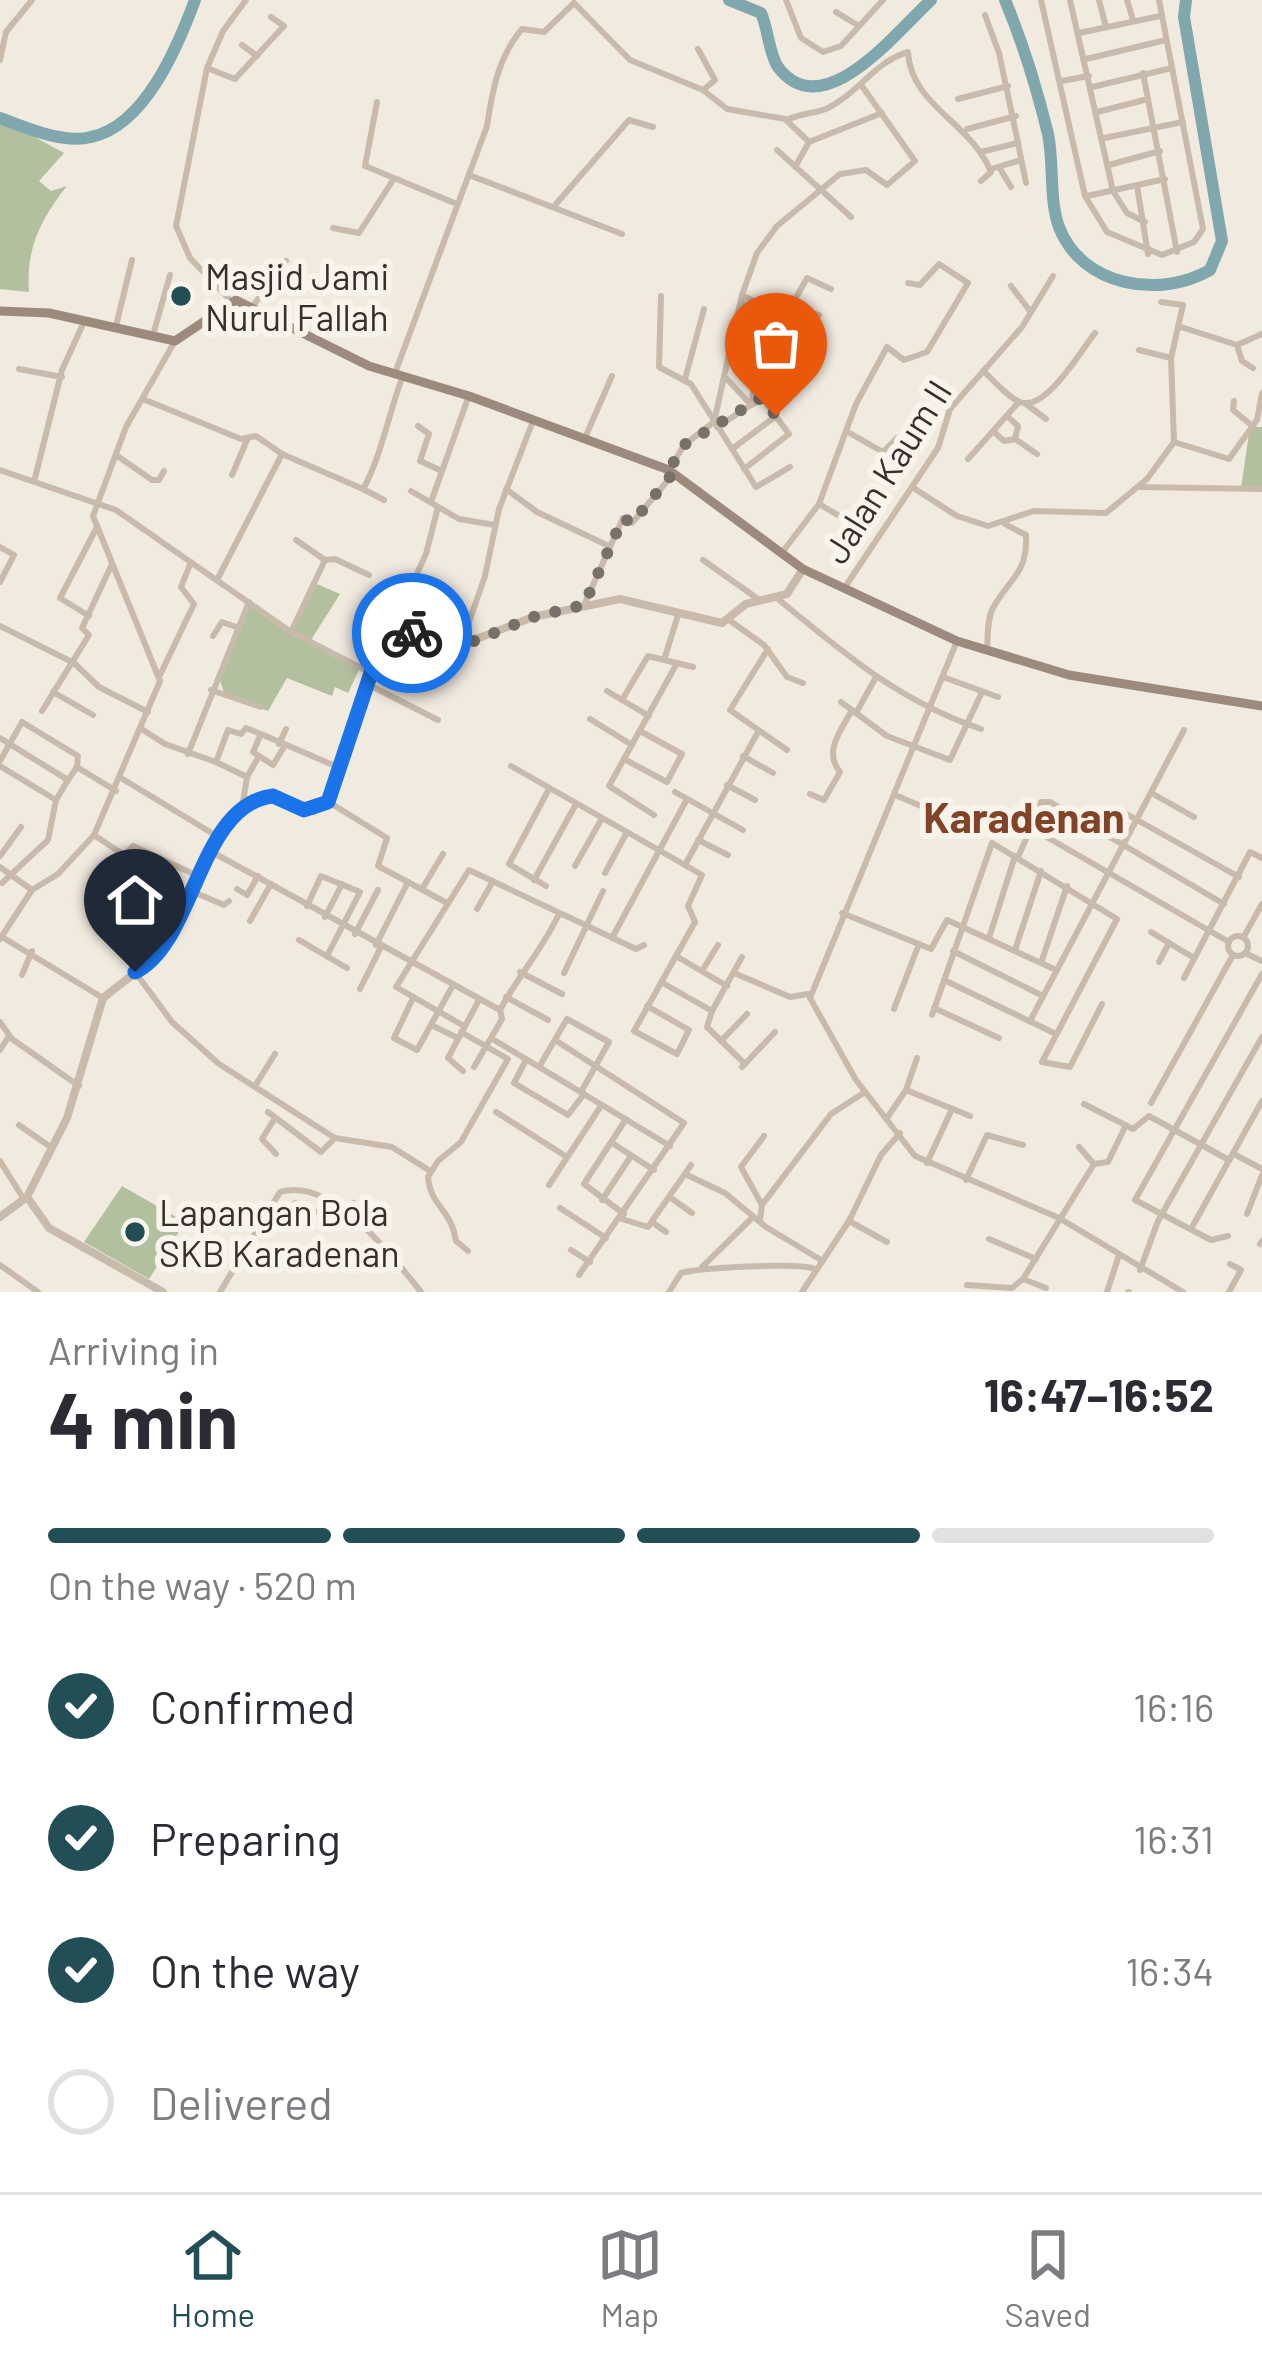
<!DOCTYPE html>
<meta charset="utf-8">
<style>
:root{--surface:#fff;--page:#f7f7f7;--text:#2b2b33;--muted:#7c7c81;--line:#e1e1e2;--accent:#224f56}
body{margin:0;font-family:Barlow,sans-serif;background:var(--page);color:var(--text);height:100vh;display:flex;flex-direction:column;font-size:45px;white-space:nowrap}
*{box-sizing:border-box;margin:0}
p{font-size:39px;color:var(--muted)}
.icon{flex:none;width:66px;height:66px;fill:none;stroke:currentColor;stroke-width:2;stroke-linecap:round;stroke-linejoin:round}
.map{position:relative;height:1292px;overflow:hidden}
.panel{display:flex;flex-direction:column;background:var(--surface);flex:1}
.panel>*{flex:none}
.pin{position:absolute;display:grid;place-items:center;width:102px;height:102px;color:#fff;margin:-123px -51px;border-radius:50% 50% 50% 0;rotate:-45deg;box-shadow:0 0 12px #0007}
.pin .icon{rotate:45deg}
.courier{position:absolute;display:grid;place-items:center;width:120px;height:120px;margin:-60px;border:9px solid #1a73e8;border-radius:50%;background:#fff;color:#222;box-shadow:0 3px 15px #0007}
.overview em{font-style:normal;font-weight:700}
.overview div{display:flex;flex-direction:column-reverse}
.overview{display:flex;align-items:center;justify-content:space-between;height:204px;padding:0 48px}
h1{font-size:78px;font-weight:700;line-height:90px}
.bar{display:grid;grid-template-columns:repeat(4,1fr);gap:18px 12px;align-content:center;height:144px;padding:0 48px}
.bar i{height:15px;border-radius:9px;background:var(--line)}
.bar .selected{background:var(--accent)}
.bar p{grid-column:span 4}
ol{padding:0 48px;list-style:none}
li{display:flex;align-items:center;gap:36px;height:132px}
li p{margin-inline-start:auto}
li .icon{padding:12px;border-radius:50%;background:var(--accent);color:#fff;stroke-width:4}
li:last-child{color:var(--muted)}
li i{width:66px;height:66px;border:6px solid var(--line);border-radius:50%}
.dock{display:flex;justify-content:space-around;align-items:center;height:168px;border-top:3px solid var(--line);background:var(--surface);font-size:33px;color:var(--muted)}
.dock a{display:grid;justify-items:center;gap:6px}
.dock .selected{color:var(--accent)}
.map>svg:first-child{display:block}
.green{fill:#b2c09f}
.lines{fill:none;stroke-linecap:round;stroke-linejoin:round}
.river{stroke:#7fa7ad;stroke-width:12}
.minor{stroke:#c9bbab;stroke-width:6}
.tertiary{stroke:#c9bbab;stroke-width:8}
.secondary{stroke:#9c8b7c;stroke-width:9}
.done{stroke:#787069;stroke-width:12;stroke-dasharray:0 21.6}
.route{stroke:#1a73e8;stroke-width:15}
.poi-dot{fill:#224f56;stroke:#f9f4eb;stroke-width:4.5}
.labels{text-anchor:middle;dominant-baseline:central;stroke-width:12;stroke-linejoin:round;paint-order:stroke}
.poi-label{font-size:36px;fill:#372f2a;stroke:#f9f4eb;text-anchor:start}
.street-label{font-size:36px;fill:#372f2a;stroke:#f9f4eb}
.quarter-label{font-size:42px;font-weight:bold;fill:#814428;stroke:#f9f4eb}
</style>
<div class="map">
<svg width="1262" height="1292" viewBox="0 0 1262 1292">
<rect width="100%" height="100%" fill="#f1eadf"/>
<g class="green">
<path d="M0,118l64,35 -25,28 12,10 16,-5c-27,34 -41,62 -38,106l-29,-3z"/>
<polygon points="1250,427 1262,427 1262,487 1241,488"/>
<polygon points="317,584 340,594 311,640 293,632"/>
<polygon points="250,606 291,635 359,670 348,693 335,687 332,696 287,678 268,711 224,692 220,681"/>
<polygon points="122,1186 185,1222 149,1279 84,1242"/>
</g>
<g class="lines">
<g class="river">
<path d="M729,0l32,13c7,15 8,41 17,54 45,60 119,-36 153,-67"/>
<path d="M1005,0c18,43 32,89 43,134 6,29 1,66 11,93 23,60 101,72 151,43l12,-29 -38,-224 2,-17"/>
<path d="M0,118c27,10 62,26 91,19 54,-11 87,-91 104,-137"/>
</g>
<g class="minor">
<polyline points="786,0 801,38 823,52 841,46 883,0"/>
<polyline points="1041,0 1085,196 1107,232 1162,255 1194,242 1203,229 1159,0"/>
<polyline points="1070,0 1113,191 1127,213 1145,222"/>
<polyline points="1099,0 1106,27"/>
<polyline points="1127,0 1133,20"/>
<polyline points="574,3 630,60 703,90 727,109 785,119 809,142 795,167"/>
<polyline points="836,12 859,26"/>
<polyline points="1079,33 1160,16"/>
<polyline points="242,45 257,56"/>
<polyline points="698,49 715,80 703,90"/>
<polyline points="1086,59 1166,40"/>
<polyline points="0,60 6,32 32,0"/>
<polyline points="207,68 235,79 284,26 271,17"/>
<polyline points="1143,73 1177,252"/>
<polyline points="1061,81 1089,76"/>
<polyline points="1092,87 1172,68"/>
<polyline points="958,99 1008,86"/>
<polyline points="377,102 365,166 457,204"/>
<polyline points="1097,112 1148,99"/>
<path d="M787,120c13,-7 26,-6 39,-11 32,-15 48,-47 82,-57 3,54 62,69 83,120l-10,9"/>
<polyline points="967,129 1016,116"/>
<polyline points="1104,138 1183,122"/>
<polyline points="809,142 882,113"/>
<polyline points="1018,143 1026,183"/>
<polyline points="777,150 851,217"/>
<polyline points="981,152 1018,143 999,53 985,15"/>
<polyline points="1109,165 1160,151"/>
<polyline points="999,167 1011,187"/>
<polyline points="991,169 1021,160"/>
<polyline points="469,175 622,234"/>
<polyline points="1137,186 1148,254"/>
<polyline points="1087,196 1165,179"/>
<polyline points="556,204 629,120 653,127"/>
<polyline points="333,228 359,233 393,180"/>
<polyline points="1011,286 1030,311"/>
<polyline points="742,295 785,317 807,278 831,289"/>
<polyline points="661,296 659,367 691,384 756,487 790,467"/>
<polyline points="231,301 190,258 176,226 207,68 223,31 246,0"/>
<polyline points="253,306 286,261"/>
<polyline points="793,306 819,315"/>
<polyline points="116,326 132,260"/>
<polyline points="1178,326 1237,345 1262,334"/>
<polyline points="153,335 170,275"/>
<polyline points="1237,345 1242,361 1253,368"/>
<polyline points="1139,350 1171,358"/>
<polyline points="19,369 62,377"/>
<path d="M983,371c11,9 25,27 37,31 26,10 62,-53 75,-69"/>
<path d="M395,373l92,-247c5,-34 11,-69 35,-97l22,3 30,-29"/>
<polyline points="685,379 704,309"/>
<polyline points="727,379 751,405 763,399 789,434 744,469"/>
<path d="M143,399l98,40 15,-3 26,18 81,35c17,-29 26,-76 39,-111"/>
<polyline points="1234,401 1233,410 1250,424"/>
<polyline points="1026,404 1046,419"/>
<polyline points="1007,416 1018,426 1015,439 1037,454"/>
<polyline points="714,422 742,295 757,253 777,226 840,174 866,170 887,185 915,161 862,86"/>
<polyline points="418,426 429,434 420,461 442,471"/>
<polyline points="717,427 751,405 768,317 741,302"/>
<polyline points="846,431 883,452 897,438"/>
<polyline points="994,432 1004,441 1015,439"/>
<polyline points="584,440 612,376"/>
<polyline points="1174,442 1229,459 1257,420 1262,393"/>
<polyline points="732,449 776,416"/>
<polyline points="116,455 152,480 159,480 164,471"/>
<polyline points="968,459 1019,402"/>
<polyline points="0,470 116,510 291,632 371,673"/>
<polyline points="669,470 684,445 714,422"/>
<polyline points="232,475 247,440"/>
<polyline points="35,478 62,370 84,322"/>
<polyline points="912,487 957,516 988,526 1034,511 1106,513 1147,479 1174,442 1171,358 1183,305 1161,302"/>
<polyline points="1139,487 1262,489"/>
<polyline points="363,489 384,500"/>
<polyline points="506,489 537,512 609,546"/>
<polyline points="411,491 459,519 495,525"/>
<polyline points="431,502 468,398"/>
<polyline points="819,504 848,521"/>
<polyline points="296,540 325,560 335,559 369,575"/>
<polyline points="0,547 14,555 0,582"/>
<polyline points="781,554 819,504 856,404 887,347 904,360 927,352 968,283 939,264 920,285 908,283"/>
<polyline points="703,560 758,599"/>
<polyline points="217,580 282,454"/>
<polyline points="845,587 938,448 950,409 1022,327 1053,276"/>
<path d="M778,599c66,54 120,102 203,130"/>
<polyline points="584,605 623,518 632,523 674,473"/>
<polyline points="89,616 60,598 96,529"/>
<polyline points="729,620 764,645 787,677 803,683"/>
<polyline points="0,626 74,663 99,687 148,712"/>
<polyline points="391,629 426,554 438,507"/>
<polyline points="291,632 325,560"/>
<polyline points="213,636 222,622 236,627"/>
<polyline points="957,641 810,998 856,1080 915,1156 1059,1218 1183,1292"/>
<polyline points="461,645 485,576 499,509 533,421"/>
<polyline points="768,649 730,710 787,750"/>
<path d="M987,649c1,-13 0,-30 6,-41 15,-29 35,-33 33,-73l-21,-11"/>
<polyline points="664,660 679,612"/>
<polyline points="160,675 194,604 181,587 191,562"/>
<polyline points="943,677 998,697"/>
<polyline points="367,684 438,720"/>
<polyline points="211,690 261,707"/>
<polyline points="607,691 649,716"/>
<polyline points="53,692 93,715"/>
<polyline points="622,700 648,656 693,667"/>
<polyline points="841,702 887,736 950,760 982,692"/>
<polyline points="42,711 89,635 82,628 112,564"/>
<polyline points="856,713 875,679"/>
<polyline points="590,719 632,745"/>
<polyline points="140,728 165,744 216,762"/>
<polyline points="261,734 246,728 241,734 228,730 216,762 247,777 259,756 253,752 261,734 340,768"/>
<polyline points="0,738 68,780 77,767 116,791"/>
<polyline points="279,744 286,729"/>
<polyline points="188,754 249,602"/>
<polyline points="259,756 273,765 284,747"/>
<polyline points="743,756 773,773"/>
<polyline points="624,759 667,782 682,754 640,731"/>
<polyline points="0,761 22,722 78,756 77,767"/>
<polyline points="0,766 56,800"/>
<polyline points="511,766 685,865"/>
<polyline points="121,778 220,838"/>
<polyline points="727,785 755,800"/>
<polyline points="675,792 743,830"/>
<path d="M810,794l14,6 16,-28c-17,-20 1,-42 12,-62"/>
<polyline points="895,795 956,821"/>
<polyline points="1155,795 1194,817"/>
<polyline points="327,801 387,838 378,866 447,903"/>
<polyline points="242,808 247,777"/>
<polyline points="1121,811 1239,877"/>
<polyline points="654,815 609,786 676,665"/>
<polyline points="1031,828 1041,802 1050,802 1224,904"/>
<polyline points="94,835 124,855 133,846 198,876"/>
<polyline points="698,840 728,855"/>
<polyline points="212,852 500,1010 502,1019 491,1038 670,1146"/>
<polyline points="0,856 21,827"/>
<polyline points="1018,857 1031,828 1229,942"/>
<polyline points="575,866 601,820"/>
<polyline points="0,867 32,890"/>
<polyline points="605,873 626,834"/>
<polyline points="534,880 576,804"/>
<polyline points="2,883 48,840 56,800 68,780"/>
<polyline points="546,886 509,864 549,789"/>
<polyline points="237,889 247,895 258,876"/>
<polyline points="422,889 443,854"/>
<polyline points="191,891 224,905 229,901"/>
<polyline points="307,906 321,876 360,892 327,956"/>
<polyline points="477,909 493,881"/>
<polyline points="842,913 931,949 947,920 1054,969"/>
<polyline points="325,917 342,884"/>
<polyline points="250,921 271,884"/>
<polyline points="1151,932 1194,958"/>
<polyline points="355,934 378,890"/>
<circle cx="1238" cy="946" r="10"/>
<polyline points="2,937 103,998"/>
<polyline points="612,938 687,799"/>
<polyline points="989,938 1015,856"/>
<polyline points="1243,938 1262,904"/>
<polyline points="0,939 32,890 58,874 94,835 160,681 93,516 126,427 175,341"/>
<polyline points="299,940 347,968"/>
<polyline points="376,945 408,882"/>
<polyline points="1015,950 1041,871"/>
<polyline points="953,951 1041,995"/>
<polyline points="1245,953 1262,961"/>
<polyline points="676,956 727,986"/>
<polyline points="1159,962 1169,943"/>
<polyline points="1041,963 1067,886"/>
<polyline points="702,971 718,945"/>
<polyline points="135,972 172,1022 219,1064 335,1138 392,1147 430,1171"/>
<polyline points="520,972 562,994"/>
<polyline points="564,973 603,891"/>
<polyline points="734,973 790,997 808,994"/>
<polyline points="22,975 32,951"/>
<polyline points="1184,978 1250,852 1262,858"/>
<polyline points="944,980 1054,1033"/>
<polyline points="661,982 712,1011 742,957"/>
<polyline points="360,989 381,947"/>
<polyline points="506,997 548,1020"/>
<polyline points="413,998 394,1038 417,1050 452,987"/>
<polyline points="647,1006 689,1030 677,1054 634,1031 695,922 688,906 702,875 685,865 758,732"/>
<polyline points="934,1008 999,1038"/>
<polyline points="894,1009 919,944"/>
<path d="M500,1010c20,-37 42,-60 59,-96"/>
<polyline points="712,1011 707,1027 745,1064"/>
<polyline points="932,1015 992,843 1117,919 1042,1062 1070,1067 1102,1004"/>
<polyline points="1030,1021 1184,730"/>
<polyline points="0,1022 12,1039 79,1086"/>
<polyline points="431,1025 458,1038"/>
<polyline points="464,1026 396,987 469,870 636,949 644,945"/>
<path d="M461,1032l47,27 -47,83 -23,19 -10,16c3,31 23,31 28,64l12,10"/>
<polyline points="555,1040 684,1123 579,1275"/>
<polyline points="721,1041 747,1014"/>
<polyline points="0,1050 9,1036"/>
<polyline points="526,1060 514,1083 568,1115 584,1094"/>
<polyline points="474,1067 489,1041"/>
<polyline points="539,1067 567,1019 609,1042 581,1092"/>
<polyline points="742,1067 775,1032"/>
<polyline points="463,1071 448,1058 479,1000"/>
<polyline points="255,1086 275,1054"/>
<polyline points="906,1090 970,1116"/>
<polyline points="1151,1103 1233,955"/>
<polyline points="1084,1104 1133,1129 1149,1116 1229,1160"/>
<polyline points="268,1112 321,1152 335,1138"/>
<polyline points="496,1112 567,1157"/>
<polyline points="275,1118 262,1139 276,1154"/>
<polyline points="887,1118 906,1090 917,1058"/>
<polyline points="19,1125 52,1148"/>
<polyline points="612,1143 654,1170"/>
<polyline points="1079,1147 1094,1164"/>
<polyline points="1234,1154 1262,1169"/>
<polyline points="0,1161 23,1198"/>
<polyline points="927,1163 952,1109"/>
<polyline points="685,1174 725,1193 766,1227 821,1260"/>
<polyline points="966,1180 987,1135 1023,1145"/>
<polyline points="549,1185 601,1106"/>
<polyline points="671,1198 692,1213"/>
<polyline points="602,1200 631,1156"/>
<polyline points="762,1205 741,1167 764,1136"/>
<polyline points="560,1208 606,1238"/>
<polyline points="347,1214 354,1203"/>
<polyline points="624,1214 584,1184 626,1119"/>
<polyline points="1247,1214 1262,1175"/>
<polyline points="622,1219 648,1227 691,1165"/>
<polyline points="760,1220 762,1205 831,1114 865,1092"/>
<polyline points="264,1221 278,1228 295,1203 315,1212"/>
<polyline points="849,1221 887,1242"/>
<polyline points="652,1222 666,1232"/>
<polyline points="1191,1229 1262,1101"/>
<polyline points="1228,1236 1211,1240 1135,1200 1262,974"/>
<polyline points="989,1239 1036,1259"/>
<polyline points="1260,1244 1262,1241"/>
<polyline points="571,1250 590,1262"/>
<polyline points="0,1265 38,1292"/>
<polyline points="702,1267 753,1217"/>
<polyline points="1140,1270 1158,1221 1262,1037"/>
<polyline points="1023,1279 1046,1288"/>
<polyline points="967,1285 1012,1288 1023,1279 1094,1164 1108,1162 1125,1127"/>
<path d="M220,1292l60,-100c52,-16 112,64 141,100"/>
<path d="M669,1292l12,-19c18,-5 118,-11 134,-4"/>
<polyline points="802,1292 849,1221 881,1155 900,1133"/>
<polyline points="1107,1292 1119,1255"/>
<polyline points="1128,1292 1129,1292"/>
<polyline points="1229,1292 1241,1270 1230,1264"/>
</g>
<g class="tertiary">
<polyline points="27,1197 49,1228 163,1292"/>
<polyline points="0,1217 27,1197 67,1118 103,998 155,957 220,838 242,809 263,797 314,811 327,801 383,637 391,629 461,645 533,617 620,599 722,623 746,604 787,594 803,569"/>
</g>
<polyline class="secondary" points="0,311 49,313 175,341 236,300 369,366 469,396 669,470 803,569 957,641 1069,675 1262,706"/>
</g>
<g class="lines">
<polyline class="done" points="412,633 445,645 467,644 533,617 584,605 623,518 632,523 674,472 669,470 684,445 761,398 776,416"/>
<path class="route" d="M135,972c60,-29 63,-168 138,-176l31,14 24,-8 55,-165 8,-9 21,5"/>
</g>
<g class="poi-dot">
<circle cx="181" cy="296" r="12"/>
<circle cx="135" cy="1232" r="12"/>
</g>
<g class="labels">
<g class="poi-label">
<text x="205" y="275">Masjid Jami<tspan x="205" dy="41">Nurul Fallah</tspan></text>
<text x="159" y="1211">Lapangan Bola<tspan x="159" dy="41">SKB Karadenan</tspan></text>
</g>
<g class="street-label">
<text transform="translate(886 471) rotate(-58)">Jalan Kaum II</text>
</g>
<g class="quarter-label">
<text x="1024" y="816">Karadenan</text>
</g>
</g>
</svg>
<div class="pin" style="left:776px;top:416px;background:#ea580c"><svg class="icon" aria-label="bag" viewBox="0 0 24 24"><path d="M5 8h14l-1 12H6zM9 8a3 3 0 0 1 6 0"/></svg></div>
<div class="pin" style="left:135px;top:972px;background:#1f2937"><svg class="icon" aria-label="home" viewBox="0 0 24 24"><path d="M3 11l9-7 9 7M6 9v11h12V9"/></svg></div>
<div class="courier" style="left:412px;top:633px"><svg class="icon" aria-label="bike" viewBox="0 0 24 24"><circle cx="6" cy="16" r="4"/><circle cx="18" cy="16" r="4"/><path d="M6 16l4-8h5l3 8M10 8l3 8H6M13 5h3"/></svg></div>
</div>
<section class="panel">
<div class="overview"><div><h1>4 min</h1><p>Arriving in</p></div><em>16:47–16:52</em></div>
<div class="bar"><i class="selected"></i><i class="selected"></i><i class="selected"></i><i></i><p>On the way · 520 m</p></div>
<ol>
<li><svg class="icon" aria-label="check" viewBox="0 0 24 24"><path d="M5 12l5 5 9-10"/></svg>Confirmed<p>16:16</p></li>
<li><svg class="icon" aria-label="check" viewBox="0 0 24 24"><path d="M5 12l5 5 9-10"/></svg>Preparing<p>16:31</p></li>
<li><svg class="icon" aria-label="check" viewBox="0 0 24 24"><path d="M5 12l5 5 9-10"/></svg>On the way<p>16:34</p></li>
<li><i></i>Delivered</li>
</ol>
</section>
<nav class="dock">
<a class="selected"><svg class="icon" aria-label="home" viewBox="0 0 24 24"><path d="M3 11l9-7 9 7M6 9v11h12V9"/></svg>Home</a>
<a><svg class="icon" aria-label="map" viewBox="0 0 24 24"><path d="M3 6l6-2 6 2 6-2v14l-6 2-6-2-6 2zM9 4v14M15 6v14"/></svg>Map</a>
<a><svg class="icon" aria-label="saved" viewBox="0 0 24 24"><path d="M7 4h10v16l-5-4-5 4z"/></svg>Saved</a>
</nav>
